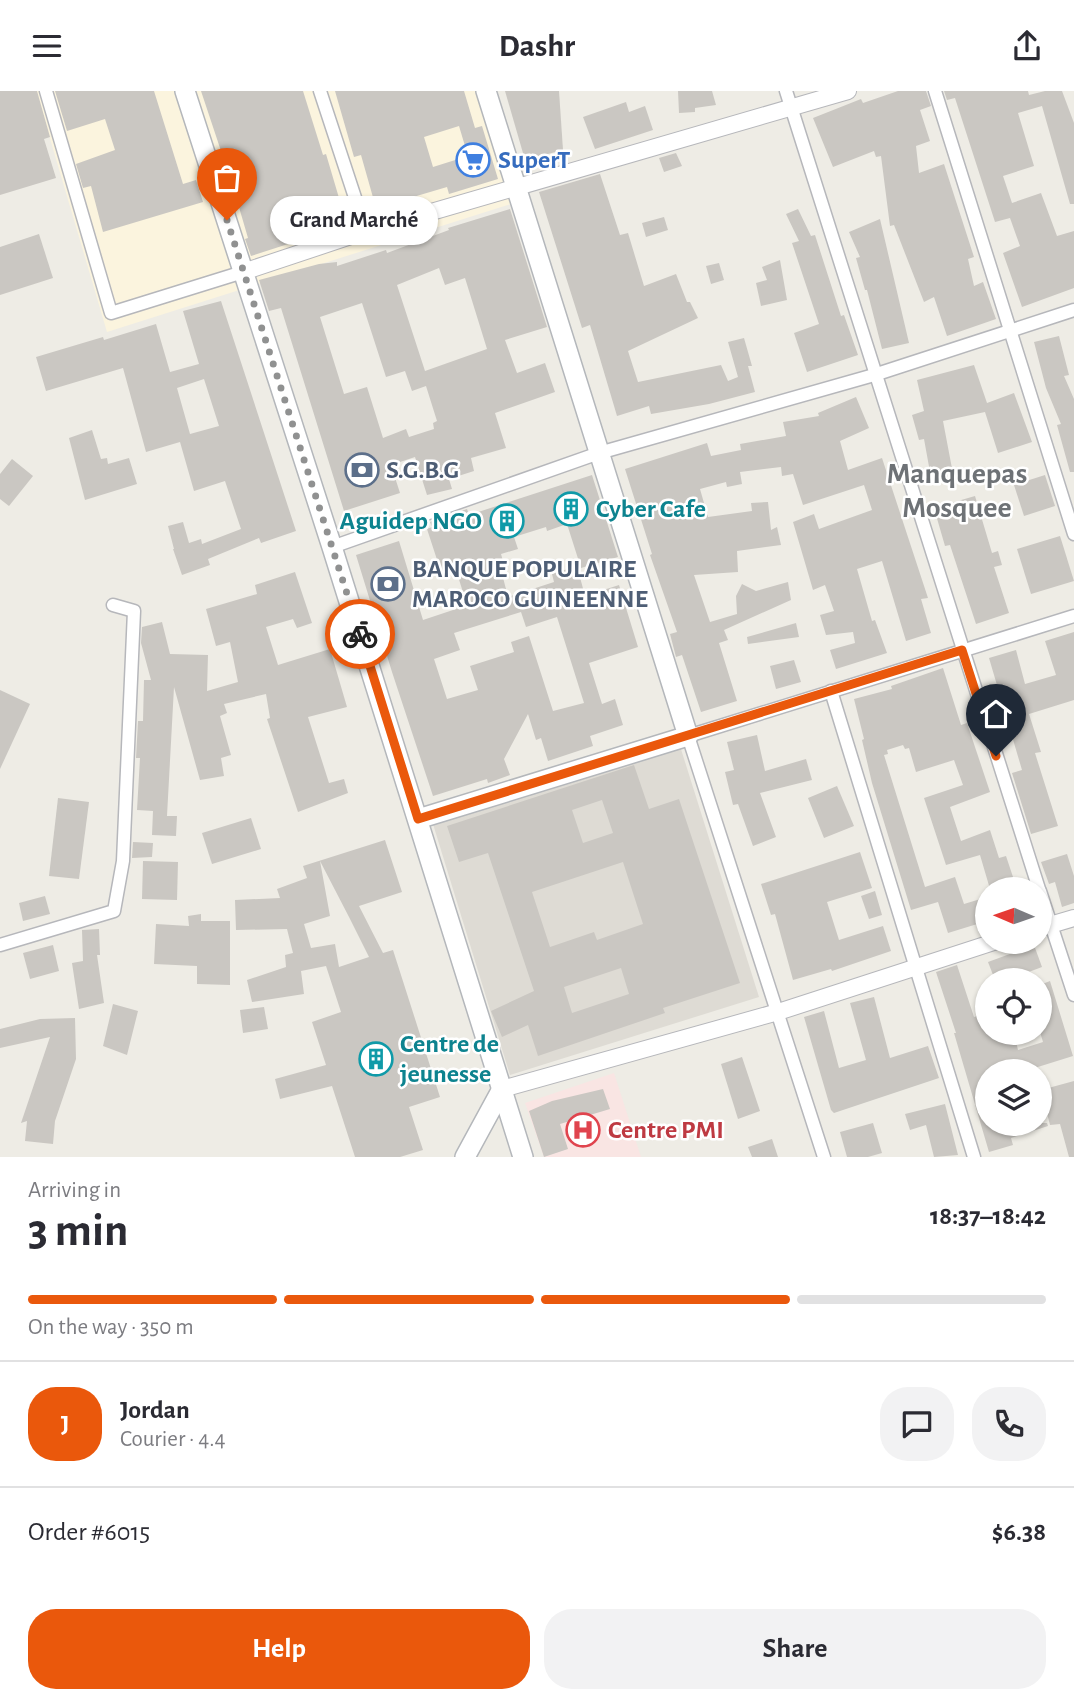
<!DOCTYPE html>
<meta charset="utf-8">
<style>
:root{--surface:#fff;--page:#f2f2f3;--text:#2b2b33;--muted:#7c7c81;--line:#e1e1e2;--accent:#ea580c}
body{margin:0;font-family:"Alegreya Sans",sans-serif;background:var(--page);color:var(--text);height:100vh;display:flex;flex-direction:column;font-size:26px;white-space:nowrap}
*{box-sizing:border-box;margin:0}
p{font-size:23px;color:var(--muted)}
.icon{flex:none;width:38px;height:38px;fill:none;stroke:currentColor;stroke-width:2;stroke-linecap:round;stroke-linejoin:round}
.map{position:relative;height:1066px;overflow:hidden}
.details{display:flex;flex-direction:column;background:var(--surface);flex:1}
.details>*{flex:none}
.needle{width:46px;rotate:272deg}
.controls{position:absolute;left:975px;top:786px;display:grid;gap:14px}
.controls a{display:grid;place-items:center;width:77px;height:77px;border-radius:50%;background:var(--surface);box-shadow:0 2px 5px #0004;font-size:35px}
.pin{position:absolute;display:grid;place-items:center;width:60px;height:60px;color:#fff;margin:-72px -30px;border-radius:50% 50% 50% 0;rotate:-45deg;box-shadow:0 0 7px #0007}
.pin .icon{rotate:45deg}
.courier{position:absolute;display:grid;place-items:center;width:70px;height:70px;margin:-35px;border:5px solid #ea580c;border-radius:50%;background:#fff;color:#222;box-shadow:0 2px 9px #0007}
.bubble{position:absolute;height:49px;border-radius:24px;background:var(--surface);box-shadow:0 2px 5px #0004;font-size:23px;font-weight:700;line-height:49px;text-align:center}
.overview em{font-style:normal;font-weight:700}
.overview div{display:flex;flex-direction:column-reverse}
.overview{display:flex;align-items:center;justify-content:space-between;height:119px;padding:0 28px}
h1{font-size:46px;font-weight:700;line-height:52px}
.bar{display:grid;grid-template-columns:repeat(4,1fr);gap:10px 7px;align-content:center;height:84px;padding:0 28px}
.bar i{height:9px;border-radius:5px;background:var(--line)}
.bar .on{background:var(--accent)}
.bar p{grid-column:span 4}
.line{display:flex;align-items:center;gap:18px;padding:0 28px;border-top:2px solid var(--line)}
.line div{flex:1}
.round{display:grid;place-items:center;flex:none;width:74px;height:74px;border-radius:28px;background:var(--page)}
.primary-button{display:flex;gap:14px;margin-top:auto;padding:14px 28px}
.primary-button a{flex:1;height:80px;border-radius:28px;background:var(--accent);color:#fff;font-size:28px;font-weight:700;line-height:80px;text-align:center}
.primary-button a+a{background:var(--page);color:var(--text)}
header{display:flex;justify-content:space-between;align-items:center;height:91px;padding:0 28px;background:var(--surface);font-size:32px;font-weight:700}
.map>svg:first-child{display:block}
.commercial{fill:#fbf4de}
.education{fill:#dedbd4}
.medical{fill:#f9e5e3}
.building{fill:#cac7c2;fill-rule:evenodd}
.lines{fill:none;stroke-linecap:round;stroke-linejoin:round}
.minor-casing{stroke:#b6b7bb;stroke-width:15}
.tertiary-casing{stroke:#b6b7bb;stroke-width:18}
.secondary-casing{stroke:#b4b7bb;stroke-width:22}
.minor{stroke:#fff;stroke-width:12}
.tertiary{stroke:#fff;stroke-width:16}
.secondary{stroke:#fff;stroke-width:19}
.done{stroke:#909191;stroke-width:7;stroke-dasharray:0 12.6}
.route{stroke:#ea580c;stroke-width:9}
.labels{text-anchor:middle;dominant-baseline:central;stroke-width:5;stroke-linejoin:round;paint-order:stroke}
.shop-label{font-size:26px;font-weight:bold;fill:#366cbe;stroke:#fff;text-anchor:start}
.service-label{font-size:26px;font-weight:bold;fill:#4e5e75;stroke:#fff;text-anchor:start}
.culture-label{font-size:26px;font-weight:bold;fill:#0d838f;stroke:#fff;text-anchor:start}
.health-label{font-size:26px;font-weight:bold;fill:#be3a42;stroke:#fff;text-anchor:start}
.quarter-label{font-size:30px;font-weight:bold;fill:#6e7276;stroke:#fff}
</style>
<header><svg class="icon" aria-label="menu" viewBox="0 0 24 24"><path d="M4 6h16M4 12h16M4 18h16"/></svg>Dashr<svg class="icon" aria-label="share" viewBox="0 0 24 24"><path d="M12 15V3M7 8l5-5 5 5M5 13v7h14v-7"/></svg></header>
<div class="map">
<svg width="1074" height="1066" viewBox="0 0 1074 1066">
<rect width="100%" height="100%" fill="#eeece5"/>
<polygon class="commercial" points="36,0 484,0 520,110 107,241"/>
<polygon class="education" points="680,655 759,906 510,984 433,733"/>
<polygon class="medical" points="614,982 641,1066 544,1066 525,1012"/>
<g class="building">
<polygon points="0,0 37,0 50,46 44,48 56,87 0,104"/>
<polygon points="55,0 154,0 183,93 196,89 203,111 103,141 91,95 83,97 76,73 115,59 105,28 67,40"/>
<polygon points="201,0 303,0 323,64 326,63 347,134 251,165 245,148 248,147 234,99"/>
<path d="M335,0h129l11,37 7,-2 16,53 -49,15 -2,-7 -71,21 -15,-53 -7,2zM459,35l9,30 -35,11 -9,-30z"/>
<polygon points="505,0 559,0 563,59 525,69"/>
<polygon points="678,0 712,0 716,14 695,17 695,21 679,22"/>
<polygon points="898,0 926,0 931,15 920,19 930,50 916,55 919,82 944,73 974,166 968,168 974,195 983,191 996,228 947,245 934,206 924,211 894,134 890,135 881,65 876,66 874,60 833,76 813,27 861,8 863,12"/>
<polygon points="944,0 1028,0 1029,4 1045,0 1062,0 1074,32 1074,113 1070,113 1042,15 1018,22 1034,75 1003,85 1012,112 1041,102 1057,145 1074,140 1074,197 1022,216 1003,162 1020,155 1010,127 995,131 955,7 947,9"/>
<polygon points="626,11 629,21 645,15 653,39 595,58 583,26"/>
<polygon points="676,62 682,75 664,81 659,67"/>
<polygon points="600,83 620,144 628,142 644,195 676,183 687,211 690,211 698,227 628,260 638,291 721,274 728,290 738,286 728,251 744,247 752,275 748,275 755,301 709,313 651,323 649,315 617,325 590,234 582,237 539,101"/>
<path d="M510,118l37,118 -42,13 12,33 28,-10 10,29 -60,21 11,35 -35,10 3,13 -25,8 3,10 -25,6 -12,-38 -24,8 9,28 -56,18 -63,-203 -12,3 -10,-31 60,-16 18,-2v4l49,-16 1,3 62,-23 -1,-2zM439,177l6,17 20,-7 22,71 -62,22 -28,-86zM362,212l24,74 19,-6 7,20 14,-5 11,35 -4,2 1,6 -25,8 -3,-8 -23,9 -16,-51 -23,7 -24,-77z"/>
<polygon points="798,118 811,145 815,144 841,225 844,224 858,264 807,281 794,242 819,233 792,152 799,150 786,123"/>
<polygon points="664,126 668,139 646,146 642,132"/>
<polygon points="880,128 909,252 882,258 867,199 865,199 856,167 860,166 849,141"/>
<polygon points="39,143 53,187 0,204 0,156"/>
<polygon points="780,169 787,209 761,215 756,192 767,189 762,176"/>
<polygon points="719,172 724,189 711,193 706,175"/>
<path d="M221,210l75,230 -35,12 -2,-5 -51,21 2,6 -28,10 -9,-26h1l-6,-23 15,-4 6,21 12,-4 1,5 39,-15 -16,-48 -31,10 -14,-49 -34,10 -23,-84 -77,23 -10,-34 67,-20 1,3 52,-16 14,48 29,-8 -16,-53zM204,288l15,47 -29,8 -13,-46z"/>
<polygon points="1059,245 1069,284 1064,285 1074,308 1074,381 1070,381 1057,334 1061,333 1046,297 1034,251"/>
<polygon points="974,274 987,312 1014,302 1032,351 998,362 985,321 943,330 954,388 932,392 924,348 919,349 912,324 924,320 917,289"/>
<polygon points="856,306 869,337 840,350 848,379 882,367 928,507 921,508 931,542 906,550 882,470 857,478 872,530 875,529 887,562 836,578 830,559 855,552 853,541 826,544 820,524 834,520 825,494 813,499 793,431 814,423 819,438 872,419 864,394 803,414 793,383 782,385 781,376 740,381 742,393 727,396 726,391 700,398 708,426 752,420 751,412 768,411 771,439 777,436 781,454 737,460 738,481 694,484 710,531 737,523 736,505 742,493 756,500 788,491 791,509 724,539 728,549 719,552 737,610 701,621 682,564 676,566 670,543 677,541 650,464 652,463 625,378 707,352 711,365 741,359 740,353 786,345 783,331 819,325 818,322"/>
<polygon points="92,339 101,368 107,367 108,373 129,367 137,393 85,409 69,347"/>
<polygon points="12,368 33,385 9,415 0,408 0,383"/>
<path d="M592,384l26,82 -37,11 -14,-44 -20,7 -1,-4 -32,10 4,12 -17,5 2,7 -4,1 9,35 46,-15 -2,-8 25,-8 8,30 34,-11 19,62 -49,16 13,41 13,-5 8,26 -33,11 3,10 -45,15 -7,-23 -5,2 -8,-26 -24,45 6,16 -22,8 -1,-4 -54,17 -41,-124 -36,-117 43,-14 24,79 30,-10 14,-5 -11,-35 -14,5 -15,-46 5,-2 -2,-5 37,-13 2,6zM521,521l5,15 31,-10 27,86 -31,8 -24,-75 -18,6 3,10 -44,14 8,24 -31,9 -13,-40 26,-9 -6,-17z"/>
<polygon points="1045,384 1055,415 1024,425 1014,394"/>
<polygon points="975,405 992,462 998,460 1002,474 994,476 1009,522 976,533 950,454 945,455 936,424 946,420 944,414"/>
<polygon points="1060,445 1074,490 1031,503 1017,458"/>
<polygon points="295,481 312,532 297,537 293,528 266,536 278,574 330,558 347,616 308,626 329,692 344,688 348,702 298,721 267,628 270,627 266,603 224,613 227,622 220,625 231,664 221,667 224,685 200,689 174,596 167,725 177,725 176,745 152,744 153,720 137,719 140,667 136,667 138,630 143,630 144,589 151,589 141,552 142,536 162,531 170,563 208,564 207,600 238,591 230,551 216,555 206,518 257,503 255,494"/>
<polygon points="796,532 799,546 748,553 747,546"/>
<polygon points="1074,541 1074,609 1029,623 1041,661 1035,662 1058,735 1031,743 1012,682 1022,679 989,567 1016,559 1025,593 1056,584 1045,550"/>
<polygon points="794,569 801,591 776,598 770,575"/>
<polygon points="943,577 961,634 967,632 990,701 950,716 961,750 990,739 999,767 1006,765 1017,798 990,798 980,764 946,774 924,707 963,694 954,669 916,681 909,657 905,658 903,654 887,659 888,663 884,664 925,796 955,786 964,813 987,806 987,830 948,842 938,811 911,819 872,692 862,649 864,648 854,608 892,598 891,595"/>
<polygon points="0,599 30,613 0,678"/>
<polygon points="757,644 765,680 806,668 812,689 760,702 776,746 753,755 738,713 733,714 725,681 734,679 727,651"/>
<path d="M634,674l15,44 30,-10 61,184 -77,25 2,5 -127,43 -10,-31 -26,12 -11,-26 43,-20 -46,-138 -29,9 -12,-36zM602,709l11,33 -30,10 -11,-33zM623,771l20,62 -46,16 -3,-8 -44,15 -18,-55zM621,877l8,26 -57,19 -8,-26z"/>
<polygon points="837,695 854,735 824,747 808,707"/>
<polygon points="58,707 89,711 79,788 49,785"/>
<polygon points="251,727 261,758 212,773 202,742"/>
<path d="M385,749l17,52 -43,14 24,47 10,-3 47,147 -31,10 14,43 -23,7h-45l-23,-71 -52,13 -5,-20 51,-14 -14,-43 29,-10 -15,-46 -25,5 3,23 -52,8 -5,-22 39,-13 -1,-12 8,-2 -6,-24 -51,1 -1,-30 45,-2 -3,-9 30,-11 -4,-12zM320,770l29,56 20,40 -30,10 -4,-23 -24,4 -7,-24 26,-8z"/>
<polygon points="133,751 153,752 152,766 132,767"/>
<polygon points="860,761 872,797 827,811 839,849 883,835 891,860 832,880 831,878 793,889 775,823 771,824 761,793"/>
<polygon points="1067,763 1074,785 1074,812 1062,816 1055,791 1049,793 1041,771"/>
<polygon points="143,770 178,771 177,809 142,808"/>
<polygon points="875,800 882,824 869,828 861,805"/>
<polygon points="45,805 50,823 23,830 19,812"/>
<polygon points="201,823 201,830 230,830 230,894 197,893 197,875 154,873 156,833 189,835 188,825"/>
<polygon points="99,838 100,864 97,864 104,912 79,918 72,872 83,870 82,839"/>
<polygon points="53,854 59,880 30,888 23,862"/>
<polygon points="1034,854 1042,876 1007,889 995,889 988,871"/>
<polygon points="957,874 974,926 987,922 987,942 1014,942 1018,959 1043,951 1040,941 1040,894 1050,890 1073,965 1025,980 987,980 987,1032 1047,1032 1048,1035 1011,1047 1013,1054 989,1061 954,942 956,942 936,881"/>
<polygon points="874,906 890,967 928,955 939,987 834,1022 831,1019 804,926 824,920 839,977 866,969 850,912"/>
<polygon points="113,913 138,920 127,964 103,955"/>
<polygon points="264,916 268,938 243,942 240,919"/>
<polygon points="75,927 76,968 55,1030 53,1053 25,1050 27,1030 21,1032 50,946 0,957 0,938 40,928"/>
<polygon points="742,966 760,1020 738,1028 721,973"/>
<polygon points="1074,990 1074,1066 1069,1066 1060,1033 1050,1034 1041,999"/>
<polygon points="603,998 610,1018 560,1033 568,1058 544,1066 529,1020 552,1010"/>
<polygon points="945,1013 958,1064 934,1066 926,1034 910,1039 905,1023"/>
<polygon points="873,1032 882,1062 868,1066 847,1066 840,1041"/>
<polygon points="772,1048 778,1066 752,1066 748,1056"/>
</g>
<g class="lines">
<defs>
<g id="minor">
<polyline points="46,0 111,222 243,181"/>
<polyline points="320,0 366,140"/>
<polyline points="786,0 1039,798"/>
<polyline points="935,0 1074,443"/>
<polyline points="332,456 599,362 874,284 1074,219"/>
<polyline points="831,600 974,1066"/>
<polyline points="1040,800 1074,904"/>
<polyline points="0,854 114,820 123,770 134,520 113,514"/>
<polyline points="824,1066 688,645 1074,525"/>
</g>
<g id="tertiary">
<polyline points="243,181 366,140 848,0"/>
<polyline points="1040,837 1074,827"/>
<polyline points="502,998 778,921 997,850"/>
</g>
<g id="secondary">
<polyline points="185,0 332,456 523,1066"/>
<polyline points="418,728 688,645 486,0"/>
<polyline points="465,1066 502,998"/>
</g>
</defs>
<use href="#minor" class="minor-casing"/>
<use href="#tertiary" class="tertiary-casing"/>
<use href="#secondary" class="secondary-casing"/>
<use href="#minor" class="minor"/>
<use href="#tertiary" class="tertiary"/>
<use href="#secondary" class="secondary"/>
</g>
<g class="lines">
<polyline class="done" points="227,129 360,543"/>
<polyline class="route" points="360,543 418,728 962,559 996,665"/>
</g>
<defs>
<symbol id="supermarket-ring" viewBox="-11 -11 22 22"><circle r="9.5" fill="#fff" stroke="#3f7fe0" stroke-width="1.5"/><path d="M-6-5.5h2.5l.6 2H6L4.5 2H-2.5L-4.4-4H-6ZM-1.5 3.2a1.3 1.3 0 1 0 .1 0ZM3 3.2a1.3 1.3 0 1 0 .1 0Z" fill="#3f7fe0"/></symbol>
<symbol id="bank-ring" viewBox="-11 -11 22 22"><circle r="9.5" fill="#fff" stroke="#5c6f8a" stroke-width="1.5"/><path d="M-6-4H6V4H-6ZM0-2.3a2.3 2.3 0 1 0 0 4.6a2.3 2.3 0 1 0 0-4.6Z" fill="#5c6f8a"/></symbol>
<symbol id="building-ring" viewBox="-11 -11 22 22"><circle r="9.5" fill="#fff" stroke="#0f9aa8" stroke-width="1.5"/><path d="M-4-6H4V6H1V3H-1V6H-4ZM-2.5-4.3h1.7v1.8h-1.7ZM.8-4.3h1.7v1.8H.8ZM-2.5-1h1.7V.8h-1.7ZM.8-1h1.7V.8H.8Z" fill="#0f9aa8"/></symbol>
<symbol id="hospital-ring" viewBox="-11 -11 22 22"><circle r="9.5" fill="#fff" stroke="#e0444e" stroke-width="1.5"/><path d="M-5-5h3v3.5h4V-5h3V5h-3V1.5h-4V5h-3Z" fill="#e0444e"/></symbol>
</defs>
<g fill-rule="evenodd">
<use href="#supermarket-ring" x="454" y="50" width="38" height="38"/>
<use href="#bank-ring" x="343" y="360" width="38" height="38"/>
<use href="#building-ring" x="552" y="399" width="38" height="38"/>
<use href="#building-ring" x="488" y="411" width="38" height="38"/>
<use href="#bank-ring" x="369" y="474" width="38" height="38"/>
<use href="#building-ring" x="357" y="949" width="38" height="38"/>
<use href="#hospital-ring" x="564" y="1020" width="38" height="38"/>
</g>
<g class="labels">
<g class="shop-label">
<text x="498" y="69">SuperT</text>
</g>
<g class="service-label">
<text x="386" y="379">S.G.B.G</text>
<text x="412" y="478">BANQUE POPULAIRE<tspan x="412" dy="30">MAROCO GUINEENNE</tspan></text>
</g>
<g class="culture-label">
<text x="596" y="418">Cyber Cafe</text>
<text x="482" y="430" text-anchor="end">Aguidep NGO</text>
<text x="400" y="953">Centre de<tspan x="400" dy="30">jeunesse</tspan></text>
</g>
<g class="health-label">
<text x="608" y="1039">Centre PMI</text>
</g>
<g class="quarter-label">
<text x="957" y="383">Manquepas<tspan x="957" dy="34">Mosquee</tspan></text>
</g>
</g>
</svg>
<div class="controls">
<a><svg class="needle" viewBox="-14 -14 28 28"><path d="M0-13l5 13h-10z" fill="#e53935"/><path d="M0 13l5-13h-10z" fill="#7c7c81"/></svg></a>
<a><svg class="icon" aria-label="locate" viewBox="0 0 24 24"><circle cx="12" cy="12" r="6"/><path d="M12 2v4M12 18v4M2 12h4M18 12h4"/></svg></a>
<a><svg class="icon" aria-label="layers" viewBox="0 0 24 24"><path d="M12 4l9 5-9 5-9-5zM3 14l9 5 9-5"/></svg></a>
</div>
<div class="pin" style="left:227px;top:129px;background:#ea580c"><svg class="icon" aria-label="bag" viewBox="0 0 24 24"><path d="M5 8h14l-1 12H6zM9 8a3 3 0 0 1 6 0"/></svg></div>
<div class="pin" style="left:996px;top:665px;background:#1f2937"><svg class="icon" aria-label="home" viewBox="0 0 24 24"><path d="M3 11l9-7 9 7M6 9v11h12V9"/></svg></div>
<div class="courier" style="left:360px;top:543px"><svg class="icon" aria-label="bike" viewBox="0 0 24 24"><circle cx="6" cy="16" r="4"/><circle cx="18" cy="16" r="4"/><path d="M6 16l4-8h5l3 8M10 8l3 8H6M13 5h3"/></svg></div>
<div class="bubble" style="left:270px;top:105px;width:168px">Grand Marché</div>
</div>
<section class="details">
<div class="overview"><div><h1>3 min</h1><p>Arriving in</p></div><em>18:37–18:42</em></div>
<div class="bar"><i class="on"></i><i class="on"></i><i class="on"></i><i></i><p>On the way · 350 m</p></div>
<div class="line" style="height:126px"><b class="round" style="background:var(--accent);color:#fff">J</b><div><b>Jordan</b><p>Courier · 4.4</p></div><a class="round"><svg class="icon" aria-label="chat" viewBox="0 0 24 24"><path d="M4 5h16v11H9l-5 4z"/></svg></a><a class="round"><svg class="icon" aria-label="phone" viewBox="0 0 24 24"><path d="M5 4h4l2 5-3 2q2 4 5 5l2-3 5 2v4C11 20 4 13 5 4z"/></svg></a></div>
<div class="line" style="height:91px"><div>Order #6015</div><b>$6.38</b></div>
<div class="primary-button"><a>Help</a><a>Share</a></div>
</section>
